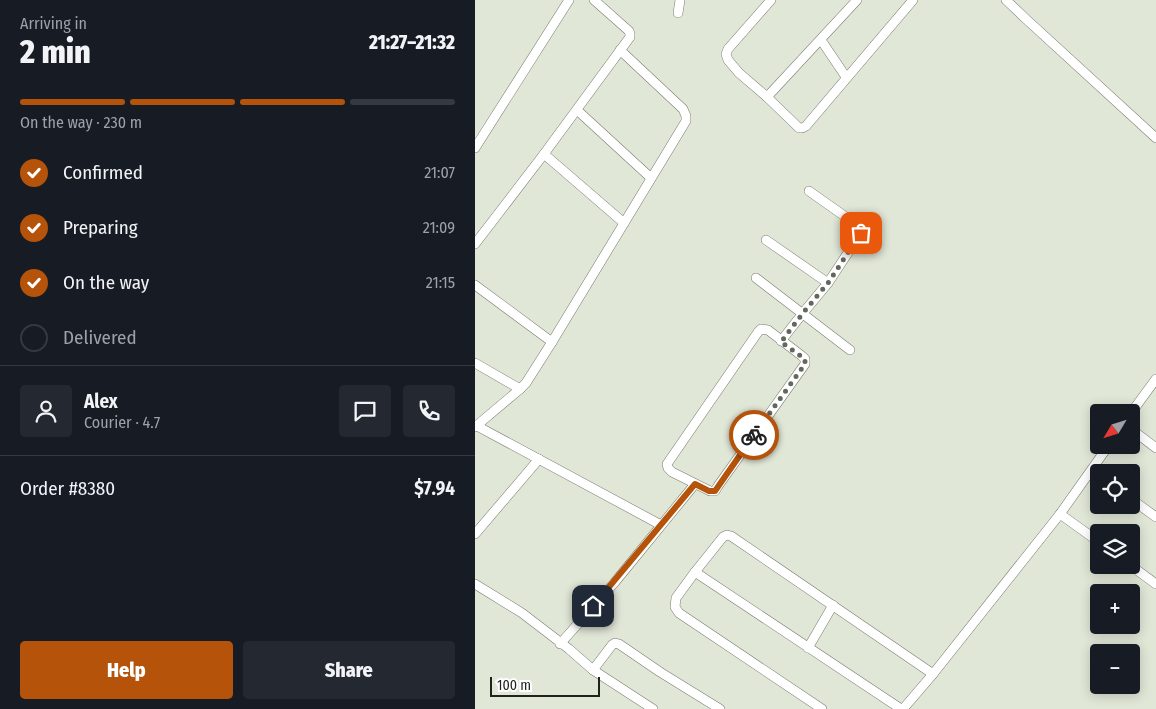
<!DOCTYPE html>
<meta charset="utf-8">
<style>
:root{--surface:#171b24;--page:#242831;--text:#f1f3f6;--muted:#9ea1a6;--line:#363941;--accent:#b45309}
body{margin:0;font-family:"Fira Sans Condensed",sans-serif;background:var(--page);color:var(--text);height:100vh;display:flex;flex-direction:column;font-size:19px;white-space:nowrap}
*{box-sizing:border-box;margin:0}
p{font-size:16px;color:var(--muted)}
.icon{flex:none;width:28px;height:28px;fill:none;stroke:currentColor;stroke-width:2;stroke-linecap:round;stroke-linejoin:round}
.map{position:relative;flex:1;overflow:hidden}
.side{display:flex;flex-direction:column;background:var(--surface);width:475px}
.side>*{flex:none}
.needle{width:32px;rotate:232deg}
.controls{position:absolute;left:615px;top:404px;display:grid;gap:10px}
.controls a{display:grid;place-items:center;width:50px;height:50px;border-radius:5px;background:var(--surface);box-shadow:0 2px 12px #0003;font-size:25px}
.scale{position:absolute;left:15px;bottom:12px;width:110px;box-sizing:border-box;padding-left:5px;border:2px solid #20221d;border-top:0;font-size:14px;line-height:18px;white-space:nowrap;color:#20221d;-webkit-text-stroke:4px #fff;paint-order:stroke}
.pin{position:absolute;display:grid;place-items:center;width:42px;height:42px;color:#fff;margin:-21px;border-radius:10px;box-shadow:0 2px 8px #0006}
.courier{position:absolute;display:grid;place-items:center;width:50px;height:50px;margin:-25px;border:4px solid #b45309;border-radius:50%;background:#fff;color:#222;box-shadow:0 1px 6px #0007}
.summary em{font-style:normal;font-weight:800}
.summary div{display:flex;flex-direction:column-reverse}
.summary{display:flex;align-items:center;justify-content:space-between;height:85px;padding:0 20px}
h1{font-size:32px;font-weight:800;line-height:38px}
.bar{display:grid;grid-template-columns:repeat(4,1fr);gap:8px 5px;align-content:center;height:60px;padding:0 20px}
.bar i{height:6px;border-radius:4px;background:var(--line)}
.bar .on{background:var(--accent)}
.bar p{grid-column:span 4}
.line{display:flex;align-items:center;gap:12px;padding:0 20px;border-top:1px solid var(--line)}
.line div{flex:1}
.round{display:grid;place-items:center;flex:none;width:52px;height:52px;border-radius:5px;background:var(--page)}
ol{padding:0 20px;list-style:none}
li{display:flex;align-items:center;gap:15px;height:55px}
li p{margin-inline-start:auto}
li .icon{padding:5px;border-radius:50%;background:var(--accent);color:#fff;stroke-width:4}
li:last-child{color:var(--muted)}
li i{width:28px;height:28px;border:2px solid var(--line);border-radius:50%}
.primary-button{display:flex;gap:10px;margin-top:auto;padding:10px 20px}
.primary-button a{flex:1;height:58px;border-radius:5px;background:var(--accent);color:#fff;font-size:20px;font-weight:800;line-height:58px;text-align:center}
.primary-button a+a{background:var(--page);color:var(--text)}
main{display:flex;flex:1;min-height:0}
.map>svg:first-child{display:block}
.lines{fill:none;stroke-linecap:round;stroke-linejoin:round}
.street-casing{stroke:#777b6e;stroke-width:10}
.street{stroke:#fff;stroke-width:9}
.done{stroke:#64675e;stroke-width:5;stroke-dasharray:0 9}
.route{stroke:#b45309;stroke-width:6}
</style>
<main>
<section class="side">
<div class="summary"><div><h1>2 min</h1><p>Arriving in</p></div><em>21:27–21:32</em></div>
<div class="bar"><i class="on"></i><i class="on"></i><i class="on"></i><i></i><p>On the way · 230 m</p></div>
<ol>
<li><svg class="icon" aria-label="check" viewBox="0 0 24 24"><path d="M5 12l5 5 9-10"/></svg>Confirmed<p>21:07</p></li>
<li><svg class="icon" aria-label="check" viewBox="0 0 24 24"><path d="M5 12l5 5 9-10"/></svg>Preparing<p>21:09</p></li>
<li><svg class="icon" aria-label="check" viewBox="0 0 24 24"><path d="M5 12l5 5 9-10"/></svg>On the way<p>21:15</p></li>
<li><i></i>Delivered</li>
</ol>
<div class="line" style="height:90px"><a class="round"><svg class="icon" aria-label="person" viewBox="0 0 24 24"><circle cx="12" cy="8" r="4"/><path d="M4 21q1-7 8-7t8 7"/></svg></a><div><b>Alex</b><p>Courier · 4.7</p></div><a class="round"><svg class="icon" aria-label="chat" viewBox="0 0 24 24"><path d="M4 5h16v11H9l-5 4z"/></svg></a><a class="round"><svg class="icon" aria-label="phone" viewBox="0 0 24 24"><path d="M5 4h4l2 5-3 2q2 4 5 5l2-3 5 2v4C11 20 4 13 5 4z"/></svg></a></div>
<div class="line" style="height:65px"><div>Order #8380</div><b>$7.94</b></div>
<div class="primary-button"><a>Help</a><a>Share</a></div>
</section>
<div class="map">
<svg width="681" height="709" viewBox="0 0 681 709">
<rect width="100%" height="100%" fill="#e1e7d7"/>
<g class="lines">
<defs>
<g id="street">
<polyline points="296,0 253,49 251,54 253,60 264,73 292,97 324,128 327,128 331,126 438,0"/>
<polyline points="531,0 551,19 681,138"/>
<polyline points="203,13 205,0"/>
<polyline points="346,40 371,77"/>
<polyline points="292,97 382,0"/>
<polyline points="102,110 176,178"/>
<polyline points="0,148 94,0"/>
<polyline points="69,154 149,223"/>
<polyline points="291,240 353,283"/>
<polyline points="0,244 69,154 155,37 155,34 154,31 119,0"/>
<polyline points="281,278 375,350"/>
<polyline points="0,285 77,342"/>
<polygon points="286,329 293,330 327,356 330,359 330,364 243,486 240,491 235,491 197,472 193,468 192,464 283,332"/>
<polyline points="306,341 328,313 353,283 386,233 385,227 334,191"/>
<polyline points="0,363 45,389"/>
<polyline points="656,413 681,379"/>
<polyline points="2,426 186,525"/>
<polyline points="0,427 45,389 51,383 77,342 211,121 211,116 208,109 145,50"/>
<polyline points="656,429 681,448"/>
<polyline points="656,499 681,517"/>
<polyline points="585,514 624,542"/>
<polyline points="0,534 64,459"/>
<polyline points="655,565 681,584"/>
<polyline points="220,572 426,709"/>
<polyline points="0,584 47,613 94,649 118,670 178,709"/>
<polyline points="85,644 140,582 220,484"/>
<polyline points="333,648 358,605"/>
<polyline points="118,670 137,645 140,643 144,644 185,672 245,709"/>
<polyline points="347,709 204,613 200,607 201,598 220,572 248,537 252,535 256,536 458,674"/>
<polyline points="428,709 458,674 585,514 634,445"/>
</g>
</defs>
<use href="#street" class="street-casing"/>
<use href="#street" class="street"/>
</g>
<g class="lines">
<polyline class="done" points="279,435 330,364 330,359 306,342 328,313 353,283 386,233"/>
<polyline class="route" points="118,606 220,484 234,491 240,491 279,435"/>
</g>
</svg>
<div class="controls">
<a><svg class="needle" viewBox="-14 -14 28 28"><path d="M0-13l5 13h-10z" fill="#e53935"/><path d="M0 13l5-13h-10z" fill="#9ea1a6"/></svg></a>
<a><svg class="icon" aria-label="locate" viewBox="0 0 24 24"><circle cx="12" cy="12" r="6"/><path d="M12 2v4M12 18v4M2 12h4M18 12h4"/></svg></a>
<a><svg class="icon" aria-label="layers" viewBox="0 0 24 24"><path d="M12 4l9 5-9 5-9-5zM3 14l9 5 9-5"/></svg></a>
<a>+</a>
<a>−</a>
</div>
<div class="scale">100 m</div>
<div class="pin" style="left:386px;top:233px;background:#ea580c"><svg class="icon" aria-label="bag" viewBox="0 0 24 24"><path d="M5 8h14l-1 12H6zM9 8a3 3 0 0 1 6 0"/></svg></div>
<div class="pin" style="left:118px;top:606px;background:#1f2937"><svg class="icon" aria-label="home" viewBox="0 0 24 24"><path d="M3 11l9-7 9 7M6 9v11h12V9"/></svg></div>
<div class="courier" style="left:279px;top:435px"><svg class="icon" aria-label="bike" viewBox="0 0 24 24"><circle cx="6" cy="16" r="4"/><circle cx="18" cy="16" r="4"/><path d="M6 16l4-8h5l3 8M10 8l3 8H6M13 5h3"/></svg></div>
</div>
</main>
